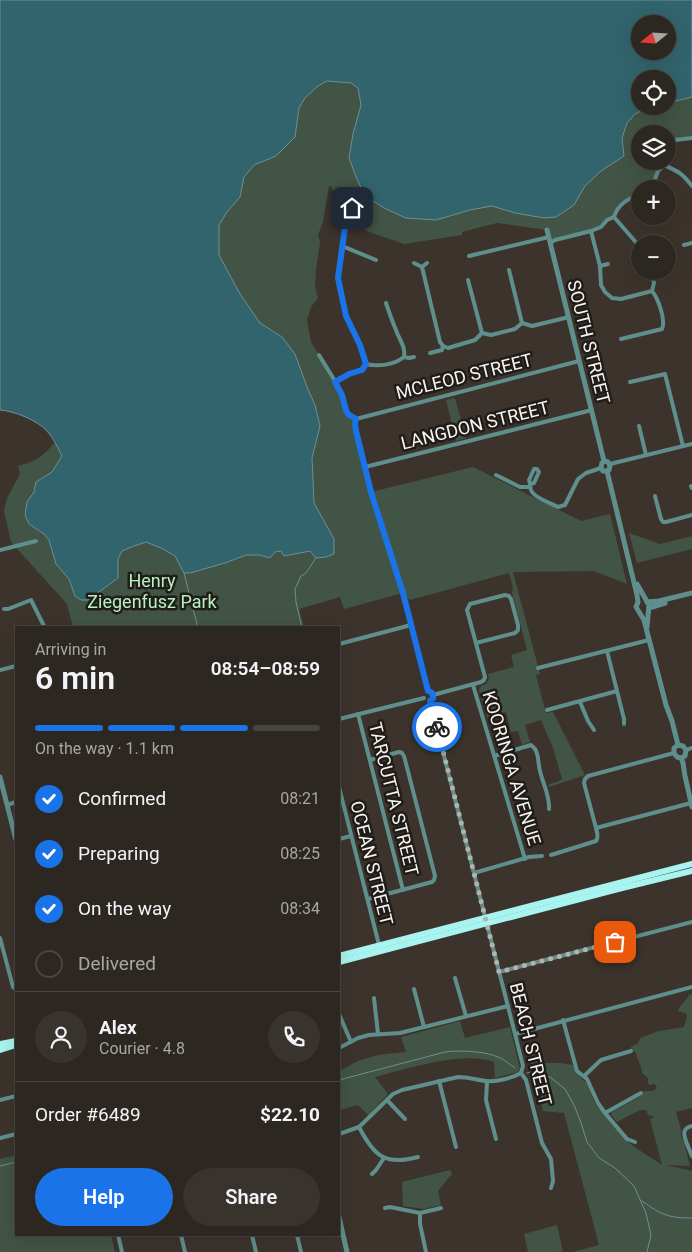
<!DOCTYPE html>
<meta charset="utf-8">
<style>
:root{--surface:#2d2721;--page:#39332e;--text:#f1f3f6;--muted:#a7a5a5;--line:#48443f;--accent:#1a73e8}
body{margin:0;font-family:Roboto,sans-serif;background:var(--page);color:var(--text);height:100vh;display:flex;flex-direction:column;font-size:19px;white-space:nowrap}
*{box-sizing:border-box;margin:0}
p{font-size:16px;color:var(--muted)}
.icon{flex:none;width:28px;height:28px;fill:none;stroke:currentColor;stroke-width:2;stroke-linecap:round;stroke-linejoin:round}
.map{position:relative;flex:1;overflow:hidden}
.sheet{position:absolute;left:15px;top:626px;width:325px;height:610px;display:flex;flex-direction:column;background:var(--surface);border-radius:0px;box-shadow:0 5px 20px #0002,0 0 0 1px var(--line)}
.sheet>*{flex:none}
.needle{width:32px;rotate:252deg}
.fabs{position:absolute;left:631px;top:15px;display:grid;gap:10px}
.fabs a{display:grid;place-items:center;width:45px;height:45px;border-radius:50%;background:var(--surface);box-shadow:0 5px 20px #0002,0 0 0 1px var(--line);font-size:25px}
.pin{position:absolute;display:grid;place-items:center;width:42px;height:42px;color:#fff;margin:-21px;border-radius:10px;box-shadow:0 2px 8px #0006}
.courier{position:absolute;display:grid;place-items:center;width:50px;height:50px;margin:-25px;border:4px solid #1a73e8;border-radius:50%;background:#fff;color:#222;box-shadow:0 1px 6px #0007}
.summary em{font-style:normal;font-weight:600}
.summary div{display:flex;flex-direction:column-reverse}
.summary{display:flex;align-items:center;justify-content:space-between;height:85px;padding:0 20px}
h1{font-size:32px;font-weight:600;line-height:38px}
.bar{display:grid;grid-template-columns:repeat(4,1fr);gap:8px 5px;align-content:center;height:60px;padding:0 20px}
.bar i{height:6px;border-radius:4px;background:var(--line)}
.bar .on{background:var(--accent)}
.bar p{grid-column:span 4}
.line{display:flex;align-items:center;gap:12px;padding:0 20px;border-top:1px solid var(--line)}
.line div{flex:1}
.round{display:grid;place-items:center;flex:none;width:52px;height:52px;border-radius:26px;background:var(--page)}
ol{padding:0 20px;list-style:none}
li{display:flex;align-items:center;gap:15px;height:55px}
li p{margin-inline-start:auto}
li .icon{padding:5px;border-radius:50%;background:var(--accent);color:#fff;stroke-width:4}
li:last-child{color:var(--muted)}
li i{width:28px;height:28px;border:2px solid var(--line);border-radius:50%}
.action{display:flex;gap:10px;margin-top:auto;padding:10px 20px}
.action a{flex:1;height:58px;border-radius:30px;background:var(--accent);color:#fff;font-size:20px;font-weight:600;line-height:58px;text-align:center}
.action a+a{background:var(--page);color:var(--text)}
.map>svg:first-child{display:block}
.green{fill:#425445;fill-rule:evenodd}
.water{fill:#32646d;stroke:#6e8f94;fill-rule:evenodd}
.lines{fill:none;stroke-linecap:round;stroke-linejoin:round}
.stream{stroke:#6e8f94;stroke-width:1}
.minor{stroke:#5f8f8d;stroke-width:4}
.tertiary{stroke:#5f8f8d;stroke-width:5}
.trunk{stroke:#a8f4f0;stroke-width:6}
.done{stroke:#b7b1ab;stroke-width:5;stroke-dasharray:0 9}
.route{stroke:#1a73e8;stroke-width:6}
.labels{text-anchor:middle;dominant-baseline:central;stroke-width:5;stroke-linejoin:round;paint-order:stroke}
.street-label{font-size:18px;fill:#f9f4ef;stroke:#201c19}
.park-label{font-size:18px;fill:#b7f0c2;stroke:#201c19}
</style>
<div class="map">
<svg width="692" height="1252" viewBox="0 0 692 1252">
<rect width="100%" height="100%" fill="#3c342c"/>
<g class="green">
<path d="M692,0v138l-17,2 -7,5v-11h-28v27h23l1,4 -5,6 -3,8 -9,10h-7v5l-17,8 -9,15 -7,3 -6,7 -51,16 -3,-13 -50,-7 -35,9v3l-58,9 -35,-12 -18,-11 -11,-16 -9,-19h-2l-6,36 -5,13 2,7 -4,28 -1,16 3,12 -7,9 -4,13 4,22 24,39 11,29 10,9 -1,5 16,68 102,-25 108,54 29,-7 17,70 -33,-13 -81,1 27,102 -4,1 10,38 7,-1 32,63 -36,12 -1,-2 11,-4 3,-2 -9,-31 -12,-28 -16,5 5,17 -8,3 -4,-14 -7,1 -5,-20 -19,5 -8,-27 2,-4 5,-2 3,-5 -1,-5 26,-7 -3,-12 16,-5 -15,-57 1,-6 -4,-14 -99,27 -7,-7 -59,16 -4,-12 -41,12 5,18h-231l-6,-23 -56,-62 -7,-31 3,-13 13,-24 -2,-8c20,-6 23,-8 37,-24 -3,-4 -6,-9 -10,-13 -12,-10 -30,-18 -45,-19v-35l256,-291 349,-45zM640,24h28v27h-28zM640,79h28v27h-28z"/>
<polygon points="455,398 466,438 456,441 446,400"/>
<polygon points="629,533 660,544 692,536 692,549 637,563"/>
<path d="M692,994v114l-16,4 5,18v6l3,6 6,24 -24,-1 26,6v81h-119l26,-7 -35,-132 -21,-2 -15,-58 9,1 8,9h15l13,2 4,8 11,12 7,18 32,38 9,7 26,17 -12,-46 5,-2 -7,-2 -2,-5h-6l-23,12 -6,-7 1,-3 29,-16 3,-5h9l4,-3 -2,-4 -5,1 -2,-2v-5l-6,-5c0,-8 -5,-13 -6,-20l-5,-4v-2l7,-4 2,-5 19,-7 25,-4 3,-10 -1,-4 -8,-2c1,-5 8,-10 11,-16z"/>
<path d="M460,1021l5,17 45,-11 10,42 -2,3 -23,6 -1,-16c-30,-12 -88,7 -119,15l13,17 -20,21 -10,-10 -19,5v-39l19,-10 20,-6 28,-3 -5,-15z"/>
<polygon points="16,1155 16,1235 111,1235 115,1252 0,1252 0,1159"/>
<polygon points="450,1170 452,1174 438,1191 441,1205 424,1209 403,1206 402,1182"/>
<polygon points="557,1225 563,1251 558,1252 528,1252 524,1234"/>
</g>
<path class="water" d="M0,0h692v97l-24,6v-24h-28v27h11l-16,8 -8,9 -5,15 2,18 -23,15 -16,15 -11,19 -18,12 -12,1 -29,-5 -23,-7 -22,4 -34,10 -30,-2 -20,-9 -21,-13 -9,-19 -7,-19 4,-24 8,-29 -3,-17 -7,-5 -24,-2 -9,5 -13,12 -6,10 -4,29 -19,19 -22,9 -10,12 -4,20 -13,15 -8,13v30l21,39 20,29 22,14 13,17 12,33 8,18 5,21 -8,32 2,45 20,36v15l-8,3 -10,1 -6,-7 -26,5 -3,-5 -6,1 -5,6 -11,-3h-13l-21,8 -35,10h-6l-9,-17 -14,-8 -15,-6 -12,4 -12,5 -4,8v19l-30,22h-7l-6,-4 -6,-17 -13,-15 -7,-24 -5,-6 -15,-10 -4,-9 2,-13 7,-10 2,-10 16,-10 10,-16c-4,-9 -9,-18 -15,-25 -10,-11 -33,-20 -47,-21zM640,24h28v27h-28z"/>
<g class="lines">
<g class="stream">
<polyline points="184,573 198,628"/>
<polyline points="302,628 296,602 295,589 301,576 306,573 316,558"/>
<polyline points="527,1073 531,1072 550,1077 565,1089 574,1105 580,1120 587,1142 599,1158 615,1168 634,1186 646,1213 651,1235 647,1252"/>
<path d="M339,1080l106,-28c13,-2 40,-1 53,5 6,2 11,7 17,11"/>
<polyline points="0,1166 16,1162"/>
<path d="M642,1201c20,14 26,17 50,17"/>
</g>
<g class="minor">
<polyline points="668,145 675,140 692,138"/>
<path d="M664,165c15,7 18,8 28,21"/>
<polyline points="647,189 654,182 658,171 664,165 663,161"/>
<polyline points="352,208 345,227 338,278 346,316 360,345 366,364"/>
<polyline points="614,217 640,247"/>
<polyline points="591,231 600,266 601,285 605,292 612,298 621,299 652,291"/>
<path d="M550,243l5,-3 36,-9 10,-4 6,-7 7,-3c4,-13 14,-18 26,-23"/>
<polyline points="684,245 692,243"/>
<polyline points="342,246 376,260"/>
<polyline points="469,256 549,237"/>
<polyline points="414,263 422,267 427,263"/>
<polyline points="600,266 608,264"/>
<polyline points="422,267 440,342 443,346 448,348 475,340 482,333 491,335 515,329 522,323 532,326 569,317"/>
<polyline points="509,270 522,323"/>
<polyline points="468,280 482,333"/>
<path d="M621,339l41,-10c4,-9 -4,-31 -10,-38l2,-8 -3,-12"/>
<polyline points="430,353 442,350 443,346"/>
<polyline points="319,355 335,381 342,395 346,410 348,414 356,419"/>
<polyline points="404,357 409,358 414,357"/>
<path d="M335,381l14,-7 13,-5 4,-5c12,3 28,1 38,-7 2,-11 -5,-17 -8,-27 -4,-9 -7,-18 -10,-27"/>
<polyline points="630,382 665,374 683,446"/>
<polyline points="356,419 355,424 356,431 371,492 403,593 428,691"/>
<polyline points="356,419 579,361"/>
<polyline points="639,426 646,455"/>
<polyline points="610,464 692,444"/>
<polyline points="365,467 592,410"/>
<polyline points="496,475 520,487 530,487"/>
<path d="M530,484l4,-1 5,-11 -2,-3h-3l-5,11c2,4 0,8 3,12 4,6 20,12 26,15l7,-2 13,-26 8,-6 15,-5"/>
<polyline points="691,486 692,488"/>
<polyline points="655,496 661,519 663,522 666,522 692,515"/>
<polyline points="0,550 36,541"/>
<polyline points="4,609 8,609 31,600 45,628"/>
<polyline points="339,644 411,625"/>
<polyline points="607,651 624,719 624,724"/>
<polyline points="538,668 649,640"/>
<polyline points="0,670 16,666"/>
<polyline points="473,685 525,859"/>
<polyline points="433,695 481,682 484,680 485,677 467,610 470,604 505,595 509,596 511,599 518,625 518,630 515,633 476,643"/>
<polyline points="430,701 515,1034 523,1066 521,1073 526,1080 542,1143 551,1159 553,1181 551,1188"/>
<polyline points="580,702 588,721 594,730"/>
<polyline points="547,710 617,691"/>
<polyline points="358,714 403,890"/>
<polyline points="339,719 424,698"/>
<polyline points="686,750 692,748"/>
<path d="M494,756l37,-11c3,3 4,3 5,6 3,6 2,14 4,20 3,13 10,25 9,38"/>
<polyline points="339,787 379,945"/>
<polyline points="7,805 16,802"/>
<polyline points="596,828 584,783 585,779 588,776 674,753"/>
<polyline points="339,839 351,836"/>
<path d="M551,855l45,-14c3,-4 1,-9 0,-13l95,-25"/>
<polyline points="474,873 529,857 542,856"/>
<polyline points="368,899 432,882 434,880 435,876 404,756 402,753 399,752 370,760"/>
<polyline points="0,938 13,987 16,989"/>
<polyline points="499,972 692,922"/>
<polyline points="455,978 466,1016"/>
<polyline points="414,989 424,1027"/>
<polyline points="374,998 378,1034"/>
<polyline points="339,1014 351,1042"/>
<polyline points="563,1020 577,1071 587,1079 598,1103 605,1113 627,1139 635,1142"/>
<polyline points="515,1034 692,987"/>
<polyline points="339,1048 358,1038 369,1035 400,1033 508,1006"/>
<polyline points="584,1076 601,1060 631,1051"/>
<polyline points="439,1081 456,1147"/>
<polyline points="487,1082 486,1100 496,1139"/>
<polyline points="0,1100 16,1096"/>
<polyline points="387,1100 405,1119"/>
<polyline points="605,1113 641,1093"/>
<path d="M692,1126c-11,3 -8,9 -5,18 2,4 3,8 5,12"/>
<path d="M359,1127c15,29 26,39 59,30"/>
<path d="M339,1134l20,-7 34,-33 9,-4 56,-13c10,0 19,3 28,4 11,1 26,-3 35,-8"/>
<polyline points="0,1138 16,1134"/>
<polyline points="372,1174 376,1170 384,1158"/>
<polyline points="385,1208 390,1207 420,1213 441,1208"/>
<polyline points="420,1213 420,1224 426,1252"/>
<polyline points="118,1235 122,1252"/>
<polyline points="181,1235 185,1252"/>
<polyline points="252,1235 256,1252"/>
<polyline points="297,1235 301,1252"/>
</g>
<g class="tertiary">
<polyline points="547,230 604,461 608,462 610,466 609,470 607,471 637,595 638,602 636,607 644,620 666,705 672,721 678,745"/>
<polyline points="604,461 602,463 601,468 603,471 607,471"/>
<polyline points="637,584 649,605 647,627"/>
<polyline points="647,602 659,601 692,593"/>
<polyline points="649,608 665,603"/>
<polyline points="678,745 674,748 674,753 677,757 681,758 683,763 685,776 692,807"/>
<polyline points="678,745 683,746 686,750 685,756 681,758"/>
<polyline points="0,777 16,840"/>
<polyline points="339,1217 347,1252"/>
</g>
<g class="trunk">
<polyline points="339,956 692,864"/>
<polyline points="339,962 618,889 692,871"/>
<polyline points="0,1044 16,1041"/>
<polyline points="0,1050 16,1045"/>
</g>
</g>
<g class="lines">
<polyline class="done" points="437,727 499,972 615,942"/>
<polyline class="route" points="352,208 345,227 338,278 346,316 360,345 366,364 362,370 349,374 335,382 342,395 346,410 348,414 356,419 355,424 356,431 371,492 403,593 428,691 431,692 433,695 433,699 430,701 437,727"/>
</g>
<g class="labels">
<g class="street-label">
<text transform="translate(589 342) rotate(76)">SOUTH STREET</text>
<text transform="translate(464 376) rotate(-14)">MCLEOD STREET</text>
<text transform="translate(475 425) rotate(-14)">LANGDON STREET</text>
<text transform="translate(512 768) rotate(73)">KOORINGA AVENUE</text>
<text transform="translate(394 799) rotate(76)">TARCUTTA STREET</text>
<text transform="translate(372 863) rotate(76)">OCEAN STREET</text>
<text transform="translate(531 1044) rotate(76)">BEACH STREET</text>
</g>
<g class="park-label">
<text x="152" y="580">Henry<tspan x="152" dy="21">Ziegenfusz Park</tspan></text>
</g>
</g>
</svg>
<div class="fabs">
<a><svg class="needle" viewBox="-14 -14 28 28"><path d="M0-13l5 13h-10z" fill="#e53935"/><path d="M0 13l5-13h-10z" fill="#a7a5a5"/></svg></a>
<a><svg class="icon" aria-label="locate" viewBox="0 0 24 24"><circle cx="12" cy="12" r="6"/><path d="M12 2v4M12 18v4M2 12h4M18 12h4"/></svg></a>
<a><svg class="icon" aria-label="layers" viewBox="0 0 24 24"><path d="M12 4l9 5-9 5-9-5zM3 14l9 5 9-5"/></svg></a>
<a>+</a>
<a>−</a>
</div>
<div class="pin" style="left:615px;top:942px;background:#ea580c"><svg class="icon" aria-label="bag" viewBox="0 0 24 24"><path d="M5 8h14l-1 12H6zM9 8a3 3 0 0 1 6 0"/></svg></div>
<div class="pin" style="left:352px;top:208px;background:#1f2937"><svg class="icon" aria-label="home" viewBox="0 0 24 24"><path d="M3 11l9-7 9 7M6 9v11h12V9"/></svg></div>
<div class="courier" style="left:437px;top:727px"><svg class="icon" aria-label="bike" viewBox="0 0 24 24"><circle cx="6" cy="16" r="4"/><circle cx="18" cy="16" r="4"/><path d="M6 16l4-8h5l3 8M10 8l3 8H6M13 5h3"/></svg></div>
<section class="sheet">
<div class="summary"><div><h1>6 min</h1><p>Arriving in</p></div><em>08:54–08:59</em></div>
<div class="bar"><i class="on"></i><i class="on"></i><i class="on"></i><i></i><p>On the way · 1.1 km</p></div>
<ol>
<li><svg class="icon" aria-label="check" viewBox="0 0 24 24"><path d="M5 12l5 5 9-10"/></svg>Confirmed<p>08:21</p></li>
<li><svg class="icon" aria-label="check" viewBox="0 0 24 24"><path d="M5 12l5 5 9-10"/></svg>Preparing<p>08:25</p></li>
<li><svg class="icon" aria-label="check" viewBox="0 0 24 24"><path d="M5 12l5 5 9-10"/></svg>On the way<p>08:34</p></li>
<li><i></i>Delivered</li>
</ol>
<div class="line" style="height:90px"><a class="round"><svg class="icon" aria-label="person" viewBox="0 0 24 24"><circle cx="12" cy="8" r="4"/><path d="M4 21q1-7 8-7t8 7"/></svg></a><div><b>Alex</b><p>Courier · 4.8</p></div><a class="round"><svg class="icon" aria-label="phone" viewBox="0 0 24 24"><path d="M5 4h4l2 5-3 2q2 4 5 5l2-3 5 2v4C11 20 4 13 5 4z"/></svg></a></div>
<div class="line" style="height:65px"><div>Order #6489</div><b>$22.10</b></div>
<div class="action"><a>Help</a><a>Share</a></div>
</section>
</div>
